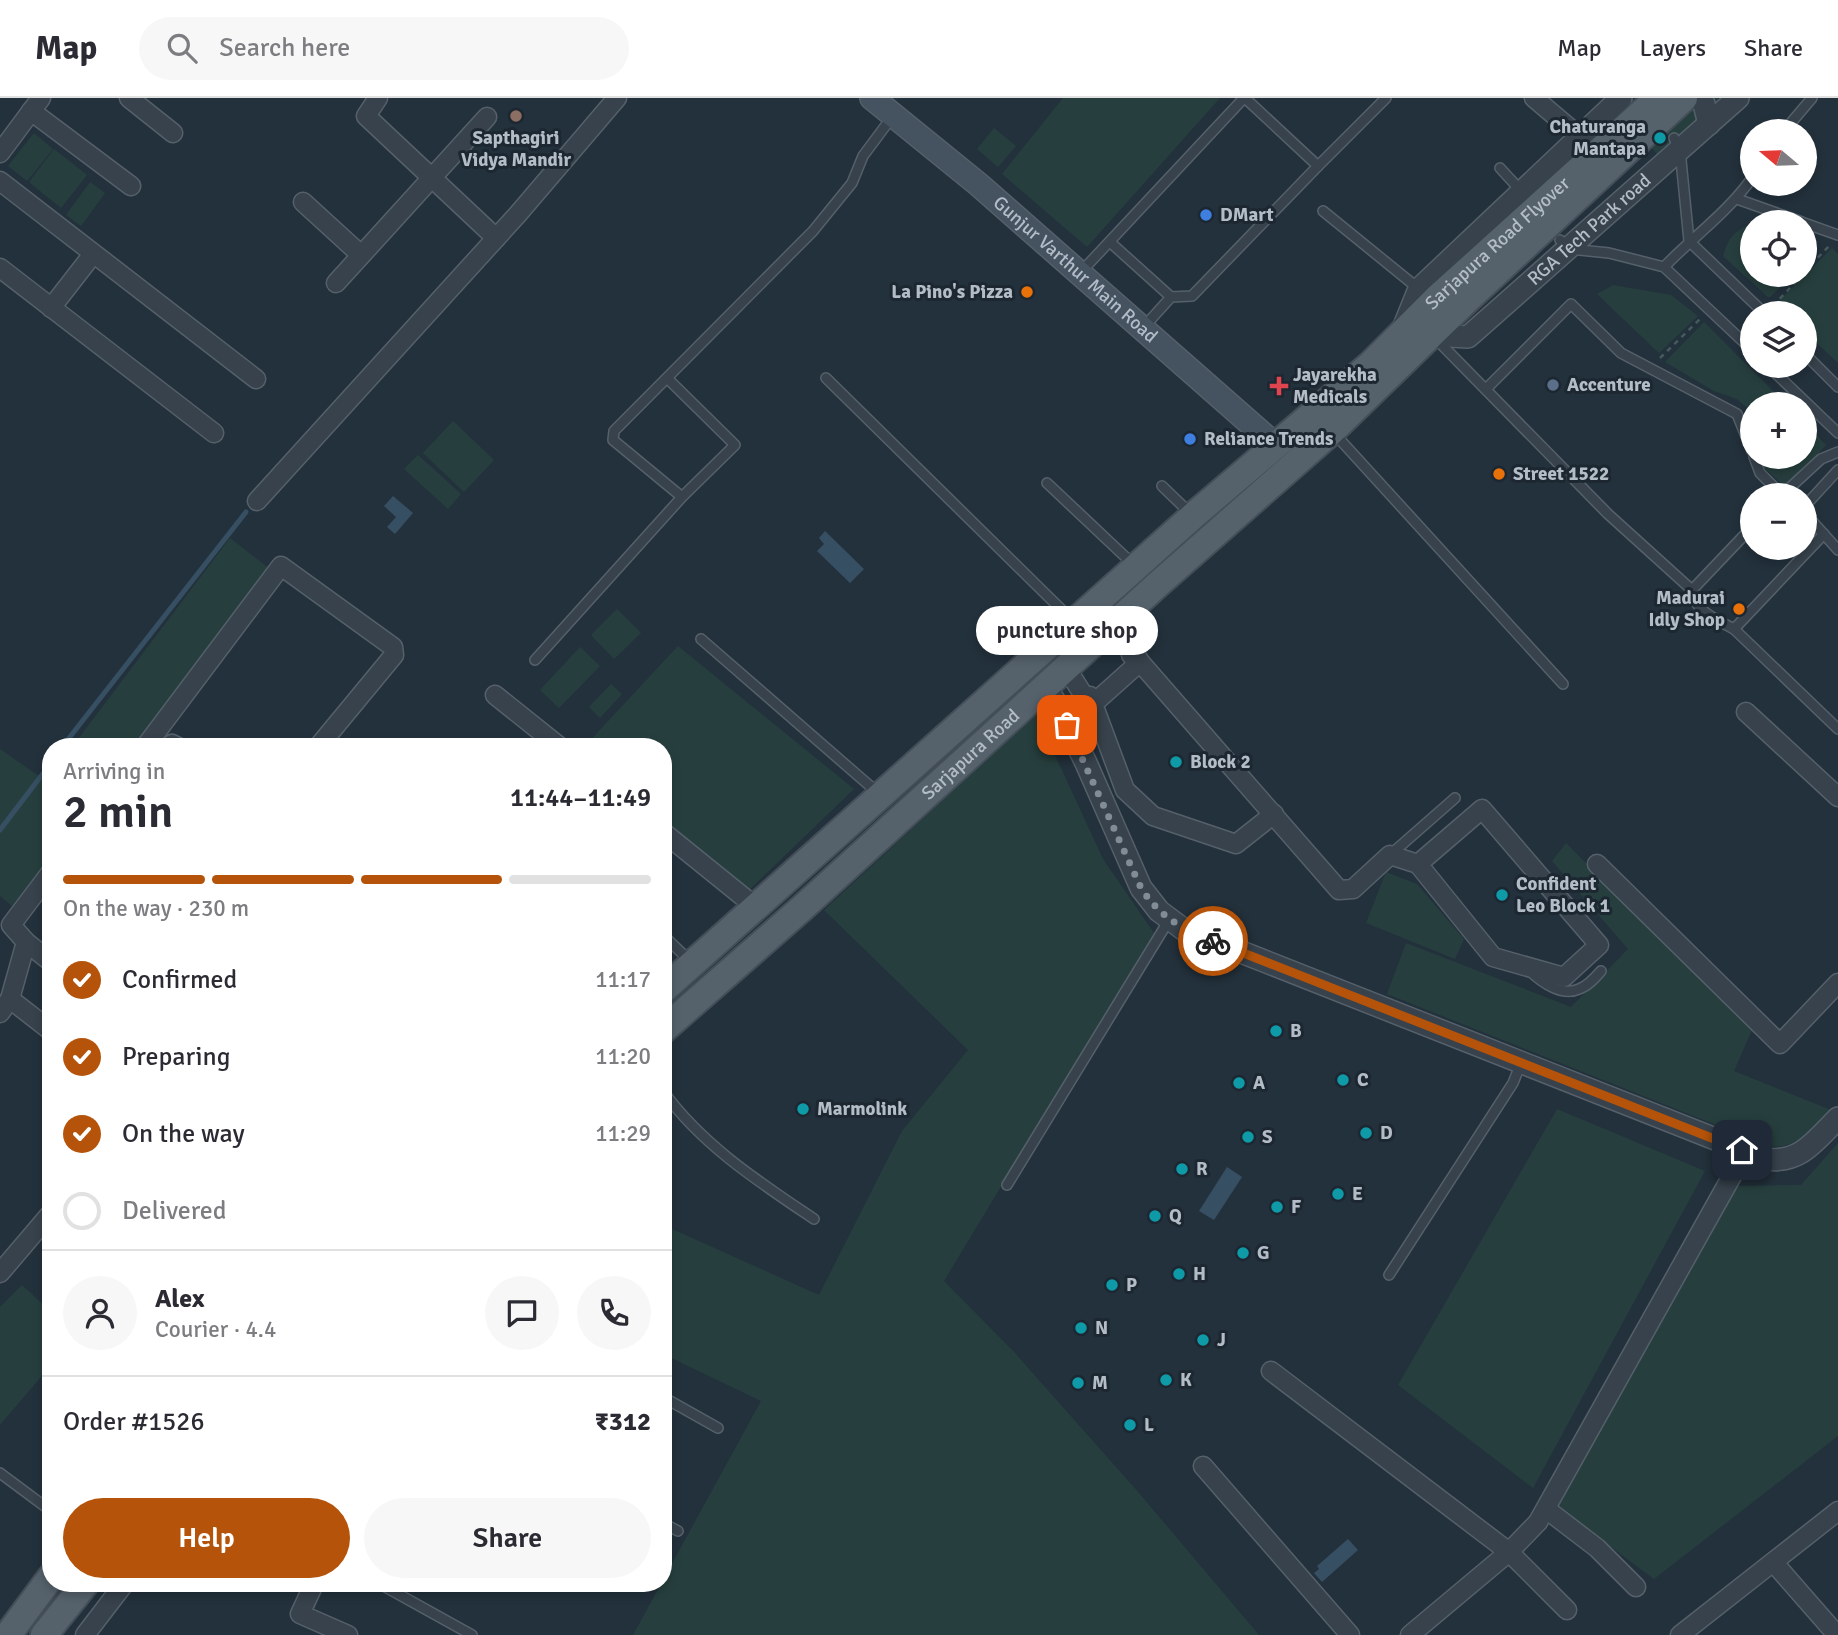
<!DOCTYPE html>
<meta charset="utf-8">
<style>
:root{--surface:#fff;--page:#f7f7f7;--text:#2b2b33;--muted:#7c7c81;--line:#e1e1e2;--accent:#b45309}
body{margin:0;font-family:Signika,sans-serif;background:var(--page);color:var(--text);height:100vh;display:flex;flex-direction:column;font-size:26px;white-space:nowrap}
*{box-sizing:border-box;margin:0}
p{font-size:23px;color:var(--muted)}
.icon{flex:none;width:38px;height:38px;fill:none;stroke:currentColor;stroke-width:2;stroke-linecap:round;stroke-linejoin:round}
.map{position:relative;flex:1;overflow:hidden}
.side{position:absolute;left:42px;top:640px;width:630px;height:854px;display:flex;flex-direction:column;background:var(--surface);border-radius:28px;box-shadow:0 4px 10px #0003}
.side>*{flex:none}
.needle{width:46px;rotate:289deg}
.controls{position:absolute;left:1740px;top:21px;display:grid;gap:14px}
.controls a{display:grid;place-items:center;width:77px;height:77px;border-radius:50%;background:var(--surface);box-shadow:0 4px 10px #0003;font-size:35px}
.pin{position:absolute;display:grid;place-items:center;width:60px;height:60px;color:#fff;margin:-30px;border-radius:14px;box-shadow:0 4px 10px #0006}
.courier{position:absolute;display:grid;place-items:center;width:70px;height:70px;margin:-35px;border:5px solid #b45309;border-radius:50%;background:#fff;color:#222;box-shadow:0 2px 9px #0007}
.bubble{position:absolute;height:49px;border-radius:24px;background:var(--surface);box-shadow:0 4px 10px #0003;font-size:23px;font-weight:600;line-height:49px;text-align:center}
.overview em{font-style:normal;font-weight:600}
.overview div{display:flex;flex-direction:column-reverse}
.overview{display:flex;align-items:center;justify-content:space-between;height:119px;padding:0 21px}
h1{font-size:46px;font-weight:600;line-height:52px}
.bar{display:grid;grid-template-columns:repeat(4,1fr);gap:10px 7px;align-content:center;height:84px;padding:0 21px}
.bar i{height:9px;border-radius:5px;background:var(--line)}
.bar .current{background:var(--accent)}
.bar p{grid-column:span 4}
.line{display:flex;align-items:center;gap:18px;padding:0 21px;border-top:2px solid var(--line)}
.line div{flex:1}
.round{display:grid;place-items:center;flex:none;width:74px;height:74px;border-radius:37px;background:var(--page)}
ol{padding:0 21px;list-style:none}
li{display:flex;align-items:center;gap:21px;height:77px}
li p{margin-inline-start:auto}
li .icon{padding:7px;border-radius:50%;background:var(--accent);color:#fff;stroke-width:4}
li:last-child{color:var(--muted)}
li i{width:38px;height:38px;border:4px solid var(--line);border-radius:50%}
.button{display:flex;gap:14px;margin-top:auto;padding:14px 21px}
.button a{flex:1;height:80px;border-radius:42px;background:var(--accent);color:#fff;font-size:28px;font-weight:600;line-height:80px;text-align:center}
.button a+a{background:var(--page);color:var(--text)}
header{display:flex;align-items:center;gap:42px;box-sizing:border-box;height:98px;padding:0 35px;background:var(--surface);border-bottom:2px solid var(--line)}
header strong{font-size:33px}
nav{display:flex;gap:38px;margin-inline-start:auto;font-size:24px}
.search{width:490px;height:63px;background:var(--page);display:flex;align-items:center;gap:18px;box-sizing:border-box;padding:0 24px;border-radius:38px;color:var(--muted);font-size:26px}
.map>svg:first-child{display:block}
.green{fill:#263f3e}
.water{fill:#374f63}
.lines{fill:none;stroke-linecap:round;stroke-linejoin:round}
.stream{stroke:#374f63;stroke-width:5}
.service-casing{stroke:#55606a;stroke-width:12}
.minor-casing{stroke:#55606a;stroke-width:21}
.tertiary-casing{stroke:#55606a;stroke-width:24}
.secondary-casing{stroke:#55606a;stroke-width:26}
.primary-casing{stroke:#434e58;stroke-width:30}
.path{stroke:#455b5b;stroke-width:2.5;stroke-dasharray:5 5;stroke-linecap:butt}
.service{stroke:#37424c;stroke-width:9}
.minor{stroke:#37424c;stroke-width:18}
.tertiary{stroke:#37424c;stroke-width:21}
.secondary{stroke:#45525f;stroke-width:23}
.primary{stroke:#55626c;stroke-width:26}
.done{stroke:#818c97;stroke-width:7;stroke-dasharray:0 12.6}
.route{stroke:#b45309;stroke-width:9}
.education-dot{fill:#8d6e63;stroke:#1c2731;stroke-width:2.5}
.culture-dot{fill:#0f9aa8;stroke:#1c2731;stroke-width:2.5}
.shop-dot{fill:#3f7fe0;stroke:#1c2731;stroke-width:2.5}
.food-dot{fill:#e8710a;stroke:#1c2731;stroke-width:2.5}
.service-dot{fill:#5c6f8a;stroke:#1c2731;stroke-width:2.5}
.health-dot{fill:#e0444e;stroke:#1c2731;stroke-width:2.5}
.labels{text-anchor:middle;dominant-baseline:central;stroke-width:6;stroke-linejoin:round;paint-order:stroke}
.poi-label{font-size:19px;font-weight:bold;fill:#b3bdc8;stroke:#1c2731;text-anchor:start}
.street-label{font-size:19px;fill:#b3bdc8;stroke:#1c2731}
</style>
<header>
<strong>Map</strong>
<div class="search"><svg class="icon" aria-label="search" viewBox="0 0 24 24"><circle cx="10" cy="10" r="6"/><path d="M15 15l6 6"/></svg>Search here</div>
<nav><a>Map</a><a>Layers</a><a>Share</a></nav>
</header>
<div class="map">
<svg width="1838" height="1537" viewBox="0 0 1838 1537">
<rect width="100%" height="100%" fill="#23313c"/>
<g class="green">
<polygon points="1063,0 1220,0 1087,149 1002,76"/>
<polygon points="1649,0 1720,0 1659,58 1625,22"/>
<polygon points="994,30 1016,48 998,69 977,51"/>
<polygon points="34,35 53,51 27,83 8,68"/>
<polygon points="54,51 87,77 61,110 29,84"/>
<polygon points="90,84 105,95 81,128 66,117"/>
<path d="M1752,126v51h41l-24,23 -46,-42c5,-17 11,-26 29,-32z"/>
<polygon points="1832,150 1838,156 1838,265 1804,233 1804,215 1785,215 1775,207"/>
<polygon points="1613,187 1671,197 1698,218 1659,255 1597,196"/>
<polygon points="1704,224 1786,306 1752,306 1752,314 1737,301 1714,293 1665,264"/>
<polygon points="453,323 494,362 464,394 423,355"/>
<polygon points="1804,324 1826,347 1788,387 1783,387 1763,369 1761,359 1804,359"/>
<polygon points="418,357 461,396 448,411 404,371"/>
<polygon points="230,440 270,471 133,649 72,649"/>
<polygon points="617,511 641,535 614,561 591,537"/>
<polygon points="678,548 854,691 746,795 663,726 663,649 584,649"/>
<polygon points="580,549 600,568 559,610 540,592"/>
<polygon points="611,586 622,596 600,620 589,609"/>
<polygon points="1036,616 1103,761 1154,835 944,1183 1015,1255 1139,1395 1259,1537 633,1537 661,1486 663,1486 663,1482 761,1303 663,1256 663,1127 819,1197 902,1033 968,952 824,812"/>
<polygon points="0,651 46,683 51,678 51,757 12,808 0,798"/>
<path d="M1566,745l186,187 -18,41 97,39c-18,16 -35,41 -62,36l-382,-152 19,-51 165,64 57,-58 -76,-88z"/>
<polygon points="1386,774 1417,786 1464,841 1455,861 1366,825"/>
<polygon points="1557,1011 1705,1073 1533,1390 1398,1287"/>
<polygon points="1838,1045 1838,1338 1654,1481 1552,1405 1735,1088 1801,1087"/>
<polygon points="22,1187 51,1214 51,1267 0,1327 0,1209"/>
</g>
<g class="water">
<polygon points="393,398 413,415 395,436 387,429 396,419 384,408"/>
<polygon points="825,433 864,471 850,485 817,453 824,446 819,440"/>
<polygon points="1227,1069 1242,1079 1214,1122 1199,1113"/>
<polygon points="1348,1441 1358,1452 1322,1484 1314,1475 1319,1471 1317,1468"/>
</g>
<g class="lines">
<g class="stream">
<polyline points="62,649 246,414"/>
<polyline points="0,732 51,665"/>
</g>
<defs>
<g id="service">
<polyline points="1784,33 1812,0"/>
<polyline points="1674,40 1680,52 1689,143 1764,215"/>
<polyline points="1318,68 1386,0"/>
<polyline points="1500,70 1522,94"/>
<polyline points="1737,101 1802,124"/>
<polyline points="1323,113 1419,191"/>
<polyline points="1804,125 1838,137"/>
<polyline points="1560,142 1570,151 1609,155 1664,169 1752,252"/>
<polyline points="1111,145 1171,199"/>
<path d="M1664,169c29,-30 64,-55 88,-89"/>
<polyline points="1081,174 1244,0"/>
<polyline points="1143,230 1171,199 1192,198 1318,68 1245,0"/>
<polyline points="1436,241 1608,416 1692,492 1752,429"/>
<polyline points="1804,255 1838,289"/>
<polyline points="1768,268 1838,335"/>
<polyline points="826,280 1073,523"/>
<polyline points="1486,291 1571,206 1621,255 1737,316 1752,353"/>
<polyline points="1333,334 1563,586"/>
<polyline points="1754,359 1760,375 1782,397"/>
<polyline points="1047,385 1135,468"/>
<polyline points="1162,388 1191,416"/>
<polyline points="1782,397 1821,361 1838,354"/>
<polyline points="682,399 613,342 614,333 813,133 852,85 863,58 892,19"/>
<polyline points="1804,409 1838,372"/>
<polyline points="1804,414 1838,452"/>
<polyline points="1824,436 1734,531 1838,631"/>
<path d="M1692,492c1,21 26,30 42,39"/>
<polyline points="701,541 878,695"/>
<polyline points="535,562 682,399 735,347 668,281"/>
<polyline points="1390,757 1455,700"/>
<polyline points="663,837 690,863"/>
<path d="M1529,872c12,12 33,27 50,19 9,-3 16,-11 22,-18"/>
<path d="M663,993c39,54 96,91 151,128"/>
<polyline points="1007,1087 1169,822"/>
<polyline points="1389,1177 1513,985 1521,965"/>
<polyline points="663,1302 670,1303 718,1330"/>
<polyline points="0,1375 51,1413"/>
<polyline points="663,1425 678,1433"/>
<polyline points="380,1486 472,1537"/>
</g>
<g id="minor">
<polyline points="129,0 173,35"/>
<polyline points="378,0 366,18 496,140"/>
<polyline points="1534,0 1580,39"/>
<polyline points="31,13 131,88"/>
<polyline points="0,55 41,0"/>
<polyline points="0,83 256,281"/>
<polyline points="303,104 361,157"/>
<polyline points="0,170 214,335"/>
<polyline points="336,185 487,19"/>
<polyline points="51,210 93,156"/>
<polyline points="257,403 518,116 617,0"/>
<path d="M1113,529c7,10 23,26 27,35l199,228 14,-1 37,-34 28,9 75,93 71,20 35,-32 -117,-136 -64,55"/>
<polyline points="1067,571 1086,601 1093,606 1125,692 1153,718 1236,746 1274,716"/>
<polyline points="495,597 560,649"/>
<polyline points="1090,598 1093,606 1140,564 1131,557"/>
<polyline points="1746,614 1838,699"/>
<polyline points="145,649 281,468 393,549 394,557 318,649"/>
<polyline points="168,649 172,646 178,649"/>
<polyline points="663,734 757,810"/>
<polyline points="1597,766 1780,946 1838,885"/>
<polyline points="51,774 11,827 26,844 51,864"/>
<polyline points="10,901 51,933"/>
<polyline points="0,915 10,901 26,844"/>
<polyline points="0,1175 51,1115"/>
<polyline points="1271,1273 1509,1454 1567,1512"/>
<polyline points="1203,1368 1350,1537"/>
<polyline points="1546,1411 1597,1450 1636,1489"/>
<polyline points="1774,1465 1837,1537"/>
<polyline points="314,1486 300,1516 348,1537"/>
<polyline points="85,1537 124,1486"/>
<polyline points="1410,1537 1509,1454 1538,1424 1733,1076 1742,1052"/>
<polyline points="1680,1537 1838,1413"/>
</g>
<g id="tertiary">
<polyline points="1700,0 1704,6 1709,26"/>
<polyline points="1402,233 1419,191 1621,0"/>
<path id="s1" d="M1432,237l36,2 270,-239"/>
<path d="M1045,589l13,19 28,57 55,125 18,23 24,18 583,230c34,5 50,-19 72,-41"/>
</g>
<g id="secondary">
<path id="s2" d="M872,0l106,86 297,261"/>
</g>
<g id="primary">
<path id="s3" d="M663,892l530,-474 177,-151 67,-67 221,-200"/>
<path id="s4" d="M663,932l138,-121 356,-324 175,-154 135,-131 217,-202"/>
<polyline points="8,1537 51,1479"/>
<polyline points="44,1537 85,1486"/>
</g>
</defs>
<use href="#service" class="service-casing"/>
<use href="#minor" class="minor-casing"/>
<use href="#tertiary" class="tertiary-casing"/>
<use href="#secondary" class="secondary-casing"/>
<use href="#primary" class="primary-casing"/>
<g class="path">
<polyline points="1804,174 1831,146"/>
<polyline points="1773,208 1802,177"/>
<polyline points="1660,260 1700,221"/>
</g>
<use href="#service" class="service"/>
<use href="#minor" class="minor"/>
<use href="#tertiary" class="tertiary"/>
<use href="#secondary" class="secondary"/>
<use href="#primary" class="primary"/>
</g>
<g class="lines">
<path class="done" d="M1067,627l74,163c18,28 42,42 72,53"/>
<polyline class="route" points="1213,843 1742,1052"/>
</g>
<circle class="education-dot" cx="516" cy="18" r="7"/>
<g class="culture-dot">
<circle cx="1660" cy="40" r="7"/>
<circle cx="1176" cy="664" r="7"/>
<circle cx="1502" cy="797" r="7"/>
<circle cx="1276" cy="933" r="7"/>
<circle cx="1343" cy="982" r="7"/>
<circle cx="1239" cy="985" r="7"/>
<circle cx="803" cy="1011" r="7"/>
<circle cx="1366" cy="1035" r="7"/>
<circle cx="1248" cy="1039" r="7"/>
<circle cx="1182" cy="1071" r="7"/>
<circle cx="1338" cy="1096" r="7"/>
<circle cx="1277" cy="1109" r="7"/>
<circle cx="1155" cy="1118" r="7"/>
<circle cx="1243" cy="1155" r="7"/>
<circle cx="1179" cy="1176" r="7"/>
<circle cx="1112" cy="1187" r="7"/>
<circle cx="1081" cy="1230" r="7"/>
<circle cx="1203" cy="1242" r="7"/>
<circle cx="1166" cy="1282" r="7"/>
<circle cx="1078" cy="1285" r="7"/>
<circle cx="1130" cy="1327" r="7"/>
</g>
<g class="shop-dot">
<circle cx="1206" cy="117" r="7"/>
<circle cx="1190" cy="341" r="7"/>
</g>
<g class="food-dot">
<circle cx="1027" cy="194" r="7"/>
<circle cx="1499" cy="376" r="7"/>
<circle cx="1739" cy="511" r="7"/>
</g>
<circle class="service-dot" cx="1553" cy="287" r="7"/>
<path class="health-dot" d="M1275.5 277.5h7v7h7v7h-7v7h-7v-7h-7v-7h7z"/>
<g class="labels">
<g class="poi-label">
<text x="1646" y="29" text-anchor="end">Chaturanga<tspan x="1646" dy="22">Mantapa</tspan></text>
<text x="516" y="40" text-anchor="middle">Sapthagiri<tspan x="516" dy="22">Vidya Mandir</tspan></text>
<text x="1220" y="117">DMart</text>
<text x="1013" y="194" text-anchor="end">La Pino's Pizza</text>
<text x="1293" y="277">Jayarekha<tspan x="1293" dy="22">Medicals</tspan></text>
<text x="1567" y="287">Accenture</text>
<text x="1204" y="341">Reliance Trends</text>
<text x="1513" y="376">Street 1522</text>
<text x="1725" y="500" text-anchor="end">Madurai<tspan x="1725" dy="22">Idly Shop</tspan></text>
<text x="1190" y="664">Block 2</text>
<text x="1516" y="786">Confident<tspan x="1516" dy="22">Leo Block 1</tspan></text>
<text x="1290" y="933">B</text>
<text x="1357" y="982">C</text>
<text x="1253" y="985">A</text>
<text x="817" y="1011">Marmolink</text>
<text x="1380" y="1035">D</text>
<text x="1262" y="1039">S</text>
<text x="1196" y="1071">R</text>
<text x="1352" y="1096">E</text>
<text x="1291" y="1109">F</text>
<text x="1169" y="1118">Q</text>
<text x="1257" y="1155">G</text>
<text x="1193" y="1176">H</text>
<text x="1126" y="1187">P</text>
<text x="1095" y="1230">N</text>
<text x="1217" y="1242">J</text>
<text x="1180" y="1282">K</text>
<text x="1092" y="1285">M</text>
<text x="1144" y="1327">L</text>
</g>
<g class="street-label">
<text stroke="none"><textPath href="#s1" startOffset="198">RGA Tech Park road</textPath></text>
<text stroke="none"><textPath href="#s3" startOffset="1120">Sarjapura Road Flyover</textPath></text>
<text stroke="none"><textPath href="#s2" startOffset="266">Gunjur Varthur Main Road</textPath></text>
<text stroke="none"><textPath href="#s4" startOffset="413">Sarjapura Road</textPath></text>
</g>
</g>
</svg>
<div class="controls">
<a><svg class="needle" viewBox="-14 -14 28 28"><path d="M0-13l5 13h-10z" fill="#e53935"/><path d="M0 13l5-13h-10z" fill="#7c7c81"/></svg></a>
<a><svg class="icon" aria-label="locate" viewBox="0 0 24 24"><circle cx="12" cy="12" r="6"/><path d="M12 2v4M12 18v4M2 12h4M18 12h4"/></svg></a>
<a><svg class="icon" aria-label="layers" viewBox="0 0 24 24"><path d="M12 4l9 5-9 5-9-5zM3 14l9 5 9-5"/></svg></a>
<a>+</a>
<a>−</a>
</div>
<div class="pin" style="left:1067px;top:627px;background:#ea580c"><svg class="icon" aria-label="bag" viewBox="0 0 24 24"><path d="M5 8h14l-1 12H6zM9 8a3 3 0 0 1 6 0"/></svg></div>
<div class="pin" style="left:1742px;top:1052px;background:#1f2937"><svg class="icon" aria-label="home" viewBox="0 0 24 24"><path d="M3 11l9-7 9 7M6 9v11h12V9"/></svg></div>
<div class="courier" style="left:1213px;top:843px"><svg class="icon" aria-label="bike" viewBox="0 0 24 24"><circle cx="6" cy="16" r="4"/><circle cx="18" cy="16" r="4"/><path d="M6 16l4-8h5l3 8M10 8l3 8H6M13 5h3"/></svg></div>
<div class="bubble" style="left:976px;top:508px;width:182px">puncture shop</div>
<section class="side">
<div class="overview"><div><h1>2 min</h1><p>Arriving in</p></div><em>11:44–11:49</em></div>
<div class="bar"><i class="current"></i><i class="current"></i><i class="current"></i><i></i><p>On the way · 230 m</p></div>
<ol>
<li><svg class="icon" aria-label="check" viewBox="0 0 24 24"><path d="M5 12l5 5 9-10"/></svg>Confirmed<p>11:17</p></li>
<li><svg class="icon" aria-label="check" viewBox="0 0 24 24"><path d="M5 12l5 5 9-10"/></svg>Preparing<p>11:20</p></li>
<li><svg class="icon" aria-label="check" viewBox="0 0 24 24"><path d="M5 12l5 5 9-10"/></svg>On the way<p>11:29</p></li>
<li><i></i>Delivered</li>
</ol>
<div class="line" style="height:126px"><a class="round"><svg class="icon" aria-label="person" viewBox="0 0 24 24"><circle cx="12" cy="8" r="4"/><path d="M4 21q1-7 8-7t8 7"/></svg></a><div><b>Alex</b><p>Courier · 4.4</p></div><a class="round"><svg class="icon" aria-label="chat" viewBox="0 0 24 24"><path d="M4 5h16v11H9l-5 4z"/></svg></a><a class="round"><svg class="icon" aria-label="phone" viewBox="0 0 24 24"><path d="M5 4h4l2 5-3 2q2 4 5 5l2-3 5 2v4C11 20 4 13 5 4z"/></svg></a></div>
<div class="line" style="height:91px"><div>Order #1526</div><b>₹312</b></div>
<div class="button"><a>Help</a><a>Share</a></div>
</section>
</div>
